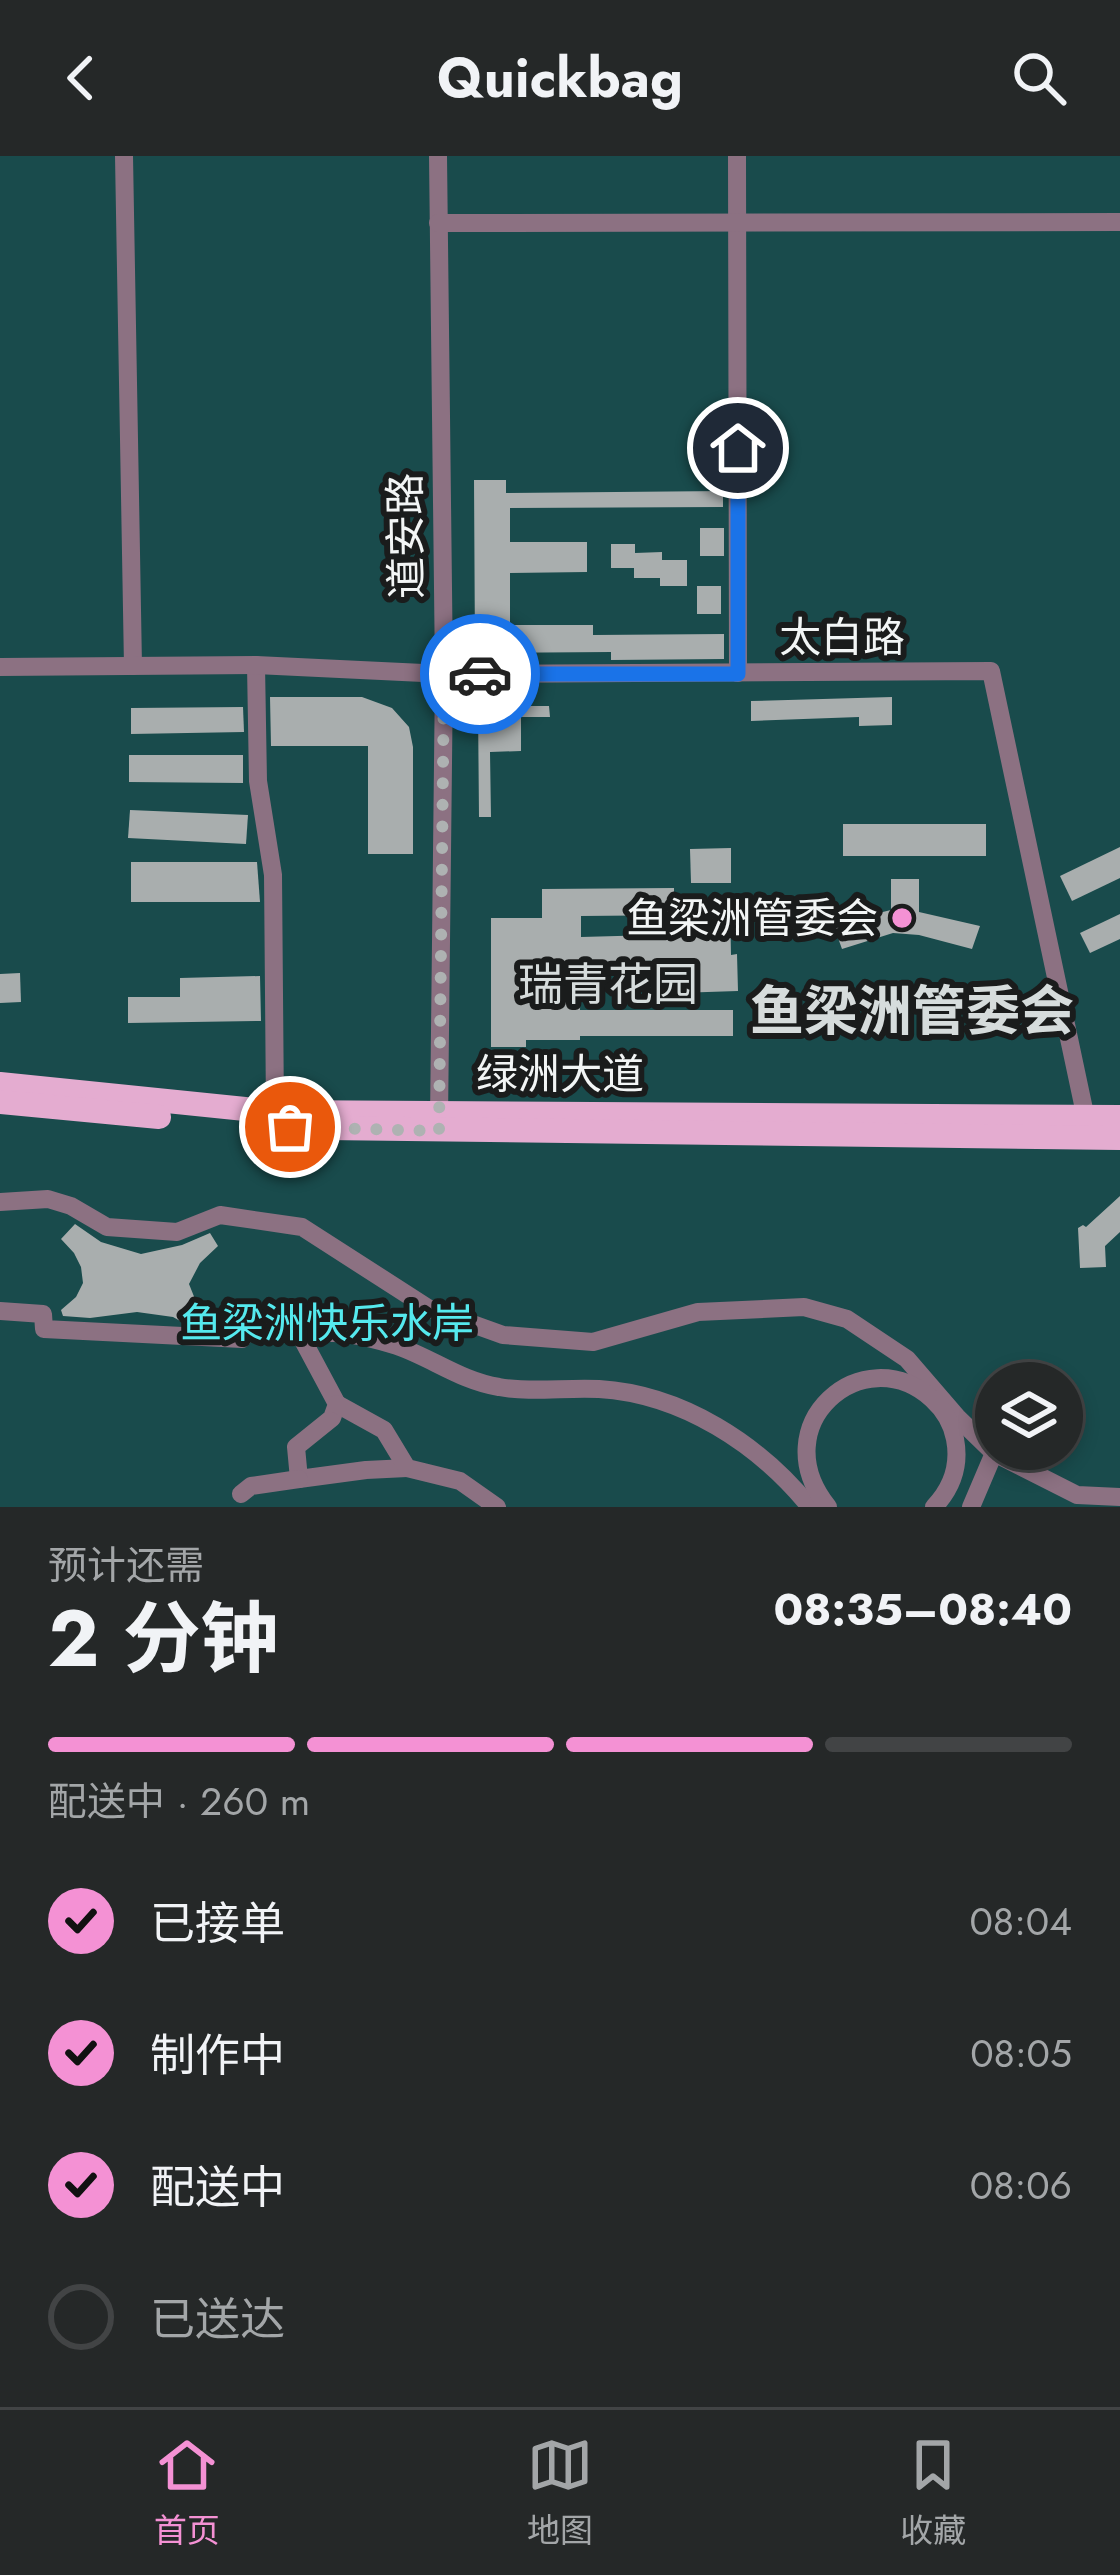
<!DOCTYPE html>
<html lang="zh">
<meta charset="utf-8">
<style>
:root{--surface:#252828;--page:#313434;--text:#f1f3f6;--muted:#a3a6a8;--line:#424445;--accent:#f491d4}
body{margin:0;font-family:Jost,"Noto Sans SC",sans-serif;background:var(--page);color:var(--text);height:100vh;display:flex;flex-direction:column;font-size:45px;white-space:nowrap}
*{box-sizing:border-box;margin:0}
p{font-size:39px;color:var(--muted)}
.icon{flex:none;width:66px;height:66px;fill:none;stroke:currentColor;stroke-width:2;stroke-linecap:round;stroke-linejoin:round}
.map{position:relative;height:1351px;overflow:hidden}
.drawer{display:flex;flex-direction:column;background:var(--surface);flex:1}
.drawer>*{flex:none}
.fabs{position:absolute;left:975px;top:1206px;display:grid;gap:24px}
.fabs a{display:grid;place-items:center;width:108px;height:108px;border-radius:50%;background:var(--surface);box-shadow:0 6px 18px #0003,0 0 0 3px var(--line);font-size:60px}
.pin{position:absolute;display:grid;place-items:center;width:102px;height:102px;color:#fff;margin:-51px;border:6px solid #fff;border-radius:50%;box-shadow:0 3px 12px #0007}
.courier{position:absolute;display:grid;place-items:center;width:120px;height:120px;margin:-60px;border:9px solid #1a73e8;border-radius:50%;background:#fff;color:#222;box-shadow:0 3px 15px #0007}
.headline em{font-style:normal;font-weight:700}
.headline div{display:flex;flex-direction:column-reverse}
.headline{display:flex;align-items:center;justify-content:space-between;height:204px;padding:0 48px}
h1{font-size:78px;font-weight:700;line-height:90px}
.bar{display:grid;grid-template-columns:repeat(4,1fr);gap:18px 12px;align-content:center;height:144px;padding:0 48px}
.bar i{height:15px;border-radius:9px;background:var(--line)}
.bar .selected{background:var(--accent)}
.bar p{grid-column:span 4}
ol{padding:0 48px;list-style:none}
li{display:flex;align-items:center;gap:36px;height:132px}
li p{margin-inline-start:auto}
li .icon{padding:12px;border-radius:50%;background:var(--accent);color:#111;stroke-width:4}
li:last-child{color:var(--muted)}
li i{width:66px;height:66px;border:6px solid var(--line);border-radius:50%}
header{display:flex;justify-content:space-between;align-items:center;height:156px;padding:0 48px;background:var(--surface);font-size:54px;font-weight:700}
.tab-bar{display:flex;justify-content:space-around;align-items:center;height:168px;border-top:3px solid var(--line);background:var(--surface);font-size:33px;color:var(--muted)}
.tab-bar a{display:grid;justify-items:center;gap:6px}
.tab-bar .selected{color:var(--accent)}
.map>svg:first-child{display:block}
.green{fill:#194b4c;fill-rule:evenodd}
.building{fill:#a9aeae;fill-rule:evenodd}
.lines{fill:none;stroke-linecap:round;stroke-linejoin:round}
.minor{stroke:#8c7182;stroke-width:18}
.major{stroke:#e4acd0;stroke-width:24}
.done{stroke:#aeb2b2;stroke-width:12;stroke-dasharray:0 21.6}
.route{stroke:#1a73e8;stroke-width:15}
.poi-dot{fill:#f491d4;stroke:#1a1c1c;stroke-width:4.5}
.labels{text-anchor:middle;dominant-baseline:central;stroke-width:12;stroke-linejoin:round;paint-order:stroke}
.street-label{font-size:42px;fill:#f2f5f5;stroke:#1a1c1c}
.poi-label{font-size:42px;fill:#f2f5f5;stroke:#1a1c1c;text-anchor:end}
.park-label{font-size:42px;fill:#55e9ee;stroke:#1a1c1c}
.neighbourhood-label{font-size:45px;fill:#d6dcdc;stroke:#1a1c1c}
.district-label{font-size:54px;font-weight:bold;fill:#d6dcdc;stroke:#1a1c1c}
</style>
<header><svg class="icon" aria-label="back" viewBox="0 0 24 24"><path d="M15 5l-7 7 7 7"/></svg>Quickbag<svg class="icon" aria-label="search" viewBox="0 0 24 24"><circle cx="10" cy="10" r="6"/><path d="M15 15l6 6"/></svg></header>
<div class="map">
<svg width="1120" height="1351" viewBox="0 0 1120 1351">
<rect width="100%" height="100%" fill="#313535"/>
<path class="green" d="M0,0h1120v1351h-1120zM996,1227h66v66h-66z"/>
<g class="building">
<polygon points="474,324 506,324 506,337 723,335 723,351 510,352 510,386 587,386 587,416 510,417 510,469 593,469 593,479 724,478 724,503 611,504 611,496 475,497"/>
<rect x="700" y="372" width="24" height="28"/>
<polygon points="611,388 635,388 635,397 662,396 662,404 687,404 687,430 660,430 660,422 634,422 634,412 611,412"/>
<rect x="697" y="430" width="24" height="28"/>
<polygon points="270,541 362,541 392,552 409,571 413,591 413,698 368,698 368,590 271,590"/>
<polygon points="892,541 892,569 859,570 859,561 751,565 751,545"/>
<polygon points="478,550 549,550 550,561 521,561 521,595 490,596 491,661 479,661"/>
<polygon points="243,551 244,576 131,578 131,552"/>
<polygon points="129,599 243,599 243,627 129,626"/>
<polygon points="130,654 248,659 246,688 128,682"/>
<rect x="843" y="668" width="143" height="32"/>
<polygon points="1120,691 1120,722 1072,745 1060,720"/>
<polygon points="731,692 731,727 691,727 690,693"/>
<polygon points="131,706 257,706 260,746 131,746"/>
<polygon points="891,723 919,723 919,756 980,770 972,793 919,779 893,777 842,793 833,768 891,754"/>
<path d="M674,732v17h56l1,50 6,-1 1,37 -61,2 -1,-33 -95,3 -1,47h153v26h-153v4h-54v7h-35v-129h51v-29zM690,759v19l-109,3v-21z"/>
<polygon points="1120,758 1120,783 1090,797 1080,777"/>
<polygon points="20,817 21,846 0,847 0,818"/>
<polygon points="260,820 261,865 128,867 128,841 180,841 180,822"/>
<polygon points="1120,1040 1120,1076 1105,1090 1106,1111 1080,1112 1078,1072 1083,1069 1086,1071"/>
<polygon points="75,1068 101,1086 141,1098 182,1089 210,1077 218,1090 200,1107 189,1128 197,1148 213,1159 208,1168 182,1166 173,1161 137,1156 90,1162 63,1160 61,1154 76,1141 83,1127 81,1111 74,1097 61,1083"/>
</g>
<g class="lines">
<g class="minor">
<polyline points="124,0 133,510"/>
<polyline points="438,0 444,518 439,964"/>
<polyline points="737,0 738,517"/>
<polyline points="438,67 1120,66"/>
<polyline points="256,509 258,625 273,719 275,956"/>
<polyline points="0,511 256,509 444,518 991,515 1088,972"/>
<polyline points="0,1046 48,1043 71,1050 107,1071 177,1076 220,1059 302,1071 428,1152 503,1179 593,1186 698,1156 804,1151 847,1163 907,1203 957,1261 994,1297 1077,1339 1120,1341"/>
<path d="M0,1155l43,3 1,15 198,10 1,-12c31,7 60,5 91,6 20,1 44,7 63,13 35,12 64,35 102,41 32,6 68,0 100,2 83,5 160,55 211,118"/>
<polyline points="299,1177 337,1248 332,1262 296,1291 299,1323 366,1314 407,1312"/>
<polyline points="337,1248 384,1274 407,1312 460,1325 497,1351"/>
<polyline points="241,1338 251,1330 299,1323"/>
<path d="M828,1351c-66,-82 35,-170 104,-108 12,11 20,24 23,40 5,26 -3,49 -21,68"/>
<polyline points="971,1351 994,1297"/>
</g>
<g class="major">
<polyline points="0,928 275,956 1120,961"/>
<polyline points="0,946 159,961"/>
<polyline points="325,972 1120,982"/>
</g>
</g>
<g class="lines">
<polyline class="done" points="290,971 439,975 444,518 480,518"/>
<polyline class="route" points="480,518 738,518 738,292"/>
</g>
<circle class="poi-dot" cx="902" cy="762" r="12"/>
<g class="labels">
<g class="street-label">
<text transform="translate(406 380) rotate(-91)">道安路</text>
<text x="842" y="481">太白路</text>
<text x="560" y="918">绿洲大道</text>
</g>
<g class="poi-label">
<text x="878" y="762">鱼梁洲管委会</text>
</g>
<g class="park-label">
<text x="327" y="1167">鱼梁洲快乐水岸</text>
</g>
<g class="neighbourhood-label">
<text x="608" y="828">瑞青花园</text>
</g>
<g class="district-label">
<text x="912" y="855">鱼梁洲管委会</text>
</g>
</g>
</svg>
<div class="fabs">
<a><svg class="icon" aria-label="layers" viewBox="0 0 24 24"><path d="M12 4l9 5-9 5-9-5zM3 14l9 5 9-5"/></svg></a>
</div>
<div class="pin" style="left:290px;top:971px;background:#ea580c"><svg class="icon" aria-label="bag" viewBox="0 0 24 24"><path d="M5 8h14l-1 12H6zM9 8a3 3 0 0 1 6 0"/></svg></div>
<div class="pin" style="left:738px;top:292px;background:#1f2937"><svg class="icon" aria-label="home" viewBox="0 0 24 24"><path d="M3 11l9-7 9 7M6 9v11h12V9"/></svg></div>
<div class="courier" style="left:480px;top:518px"><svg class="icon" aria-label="car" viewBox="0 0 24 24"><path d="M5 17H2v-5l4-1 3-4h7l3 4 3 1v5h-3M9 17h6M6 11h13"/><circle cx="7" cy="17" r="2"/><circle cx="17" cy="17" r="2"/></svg></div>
</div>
<section class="drawer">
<div class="headline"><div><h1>2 分钟</h1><p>预计还需</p></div><em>08:35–08:40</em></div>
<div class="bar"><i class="selected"></i><i class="selected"></i><i class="selected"></i><i></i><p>配送中 · 260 m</p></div>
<ol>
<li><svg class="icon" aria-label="check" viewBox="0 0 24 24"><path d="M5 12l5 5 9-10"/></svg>已接单<p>08:04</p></li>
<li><svg class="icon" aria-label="check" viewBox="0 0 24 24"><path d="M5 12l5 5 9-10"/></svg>制作中<p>08:05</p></li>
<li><svg class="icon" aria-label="check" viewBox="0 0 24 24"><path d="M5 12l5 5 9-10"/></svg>配送中<p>08:06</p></li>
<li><i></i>已送达</li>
</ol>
</section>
<nav class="tab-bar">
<a class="selected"><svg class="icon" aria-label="home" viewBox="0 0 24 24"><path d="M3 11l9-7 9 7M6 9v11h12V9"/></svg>首页</a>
<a><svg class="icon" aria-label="map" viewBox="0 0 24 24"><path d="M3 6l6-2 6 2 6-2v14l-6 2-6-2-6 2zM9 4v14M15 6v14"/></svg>地图</a>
<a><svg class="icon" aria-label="saved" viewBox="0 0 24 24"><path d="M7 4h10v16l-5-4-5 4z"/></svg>收藏</a>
</nav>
